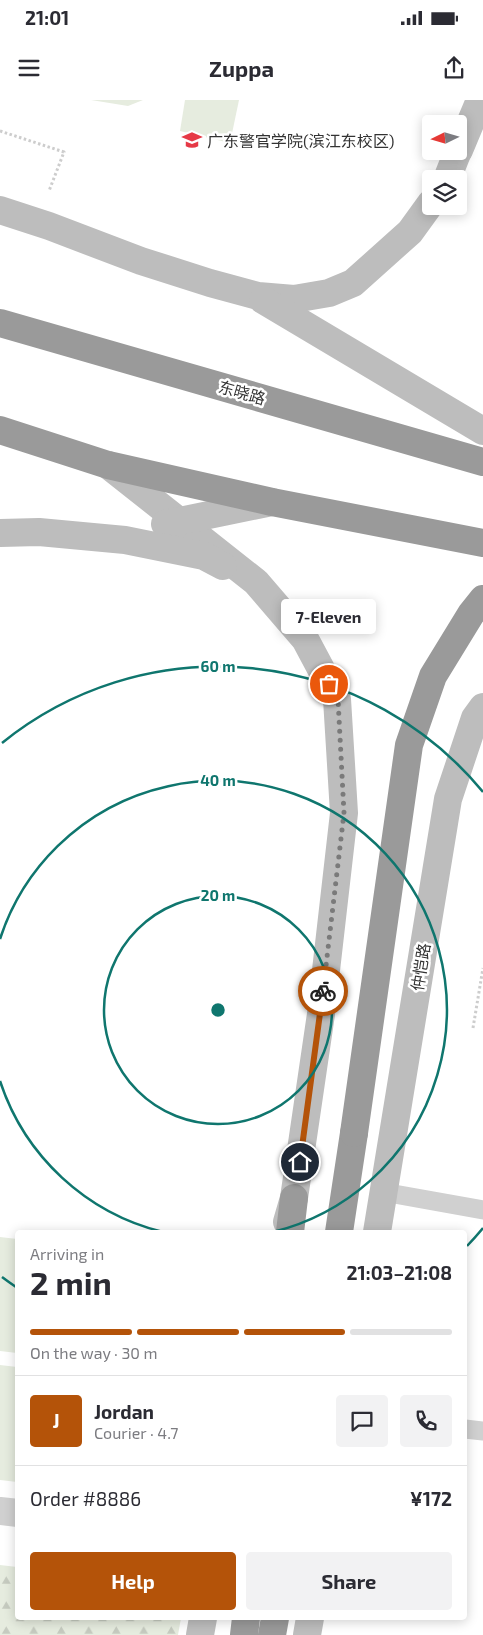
<!DOCTYPE html>
<meta charset="utf-8">
<style>
:root{--surface:#fff;--page:#f2f2f3;--text:#2b2b33;--muted:#7c7c81;--line:#e1e1e2;--accent:#b45309}
body{margin:0;font-family:"Exo 2","Noto Sans SC",sans-serif;background:var(--page);color:var(--text);height:100vh;display:flex;flex-direction:column;font-size:19px;white-space:nowrap}
*{box-sizing:border-box;margin:0}
p{font-size:16px;color:var(--muted)}
.icon{flex:none;width:28px;height:28px;fill:none;stroke:currentColor;stroke-width:2;stroke-linecap:round;stroke-linejoin:round}
.map{position:relative;flex:1;overflow:hidden}
.details{position:absolute;left:15px;top:1130px;width:452px;height:390px;display:flex;flex-direction:column;background:var(--surface);border-radius:5px;box-shadow:0 2px 12px #0003}
.details>*{flex:none}
.needle{width:32px;rotate:265deg}
.buttons{position:absolute;left:422px;top:15px;display:grid;gap:10px}
.buttons a{display:grid;place-items:center;width:45px;height:45px;border-radius:5px;background:var(--surface);box-shadow:0 2px 12px #0003;font-size:25px}
.pin{position:absolute;display:grid;place-items:center;width:42px;height:42px;color:#fff;margin:-21px;border:2px solid #fff;border-radius:50%;box-shadow:0 1px 5px #0007}
.courier{position:absolute;display:grid;place-items:center;width:50px;height:50px;margin:-25px;border:4px solid #b45309;border-radius:50%;background:#fff;color:#222;box-shadow:0 1px 6px #0007}
.bubble{position:absolute;height:35px;border-radius:5px;background:var(--surface);box-shadow:0 2px 12px #0003;font-size:16px;font-weight:700;line-height:35px;text-align:center}
.overview em{font-style:normal;font-weight:700}
.overview div{display:flex;flex-direction:column-reverse}
.overview{display:flex;align-items:center;justify-content:space-between;height:85px;padding:0 15px}
h1{font-size:32px;font-weight:700;line-height:38px}
.bar{display:grid;grid-template-columns:repeat(4,1fr);gap:8px 5px;align-content:center;height:60px;padding:0 15px}
.bar i{height:6px;border-radius:4px;background:var(--line)}
.bar .selected{background:var(--accent)}
.bar p{grid-column:span 4}
.line{display:flex;align-items:center;gap:12px;padding:0 15px;border-top:1px solid var(--line)}
.line div{flex:1}
.round{display:grid;place-items:center;flex:none;width:52px;height:52px;border-radius:5px;background:var(--page)}
.primary-button{display:flex;gap:10px;margin-top:auto;padding:10px 15px}
.primary-button a{flex:1;height:58px;border-radius:5px;background:var(--accent);color:#fff;font-size:20px;font-weight:700;line-height:58px;text-align:center}
.primary-button a+a{background:var(--page);color:var(--text)}
.status{display:flex;justify-content:space-between;align-items:center;height:35px;padding:0 25px;background:var(--surface);direction:ltr}
.status svg{height:14px;fill:currentColor}
header{display:flex;justify-content:space-between;align-items:center;height:65px;padding:0 15px;background:var(--surface);font-size:22px;font-weight:700}
.map>svg:first-child{display:block}
.forest{fill:url(#forest-firs)}
.garden{fill:#e6ecdf}
.lines{fill:none;stroke-linecap:round;stroke-linejoin:round}
.path{stroke:#cdcdcd;stroke-width:3;stroke-dasharray:2.5 2.5;stroke-linecap:butt}
.lane{stroke:#d0d0d0;stroke-width:19}
.street{stroke:#d0d0d0;stroke-width:28}
.secondary{stroke:#bdbdbd;stroke-width:28}
.highway{stroke:#9a9a9a;stroke-width:28}
.highway-bridge{stroke:#9a9a9a;stroke-width:28}
.done{stroke:#7a7a7a;stroke-width:5;stroke-dasharray:0 9}
.route{stroke:#b45309;stroke-width:6}
.ring{fill:none;stroke:#0f766e;stroke-width:2.5}
.labels{text-anchor:middle;dominant-baseline:central;stroke-width:5;stroke-linejoin:round;paint-order:stroke}
.poi-label{font-size:16px;fill:#333;stroke:#fff;text-anchor:start}
.street-label{font-size:16px;fill:#333;stroke:#fff}
.centre{fill:#0f766e;stroke:#fff;stroke-width:2.5}
.ring-label{font-size:15px;text-anchor:middle;font-weight:bold;fill:#0f766e;stroke:#fff;stroke-width:5;stroke-linejoin:round;paint-order:stroke}
</style>
<div class="status"><b>21:01</b><svg viewBox="0 0 49 12"><path d="M0 12V9h3v3zM5 12V6h3v6zM10 12V3h3v9zM15 12V0h3v12zM26 1h20v11H26zM47 4h2v5h-2z"/></svg></div>
<header><svg class="icon" aria-label="menu" viewBox="0 0 24 24"><path d="M4 6h16M4 12h16M4 18h16"/></svg>Zuppa<svg class="icon" aria-label="share" viewBox="0 0 24 24"><path d="M12 15V3M7 8l5-5 5 5M5 13v7h14v-7"/></svg></header>
<div class="map">
<svg width="483" height="1535" viewBox="0 0 483 1535">
<defs>
<pattern id="forest-firs" width="22" height="20" patternUnits="userSpaceOnUse" patternTransform="scale(1.25)"><rect width="22" height="20" fill="#e6ecdf"/><path d="M5 1l3.5 6h-7zM16 11l3.5 6h-7z" fill="#c6cbc0"/></pattern>
</defs>
<rect width="100%" height="100%" fill="#fff"/>
<polygon class="forest" points="0,1465 17,1467 18,1518 181,1518 178,1535 0,1535"/>
<g class="garden">
<polygon points="91,0 143,0 128,6"/>
<polygon points="185,0 239,0 230,43 180,31"/>
<polygon points="0,1137 17,1139 17,1253 0,1251"/>
<polygon points="0,1265 17,1267 17,1382 0,1380"/>
</g>
<g class="lines">
<g class="path">
<polyline points="0,31 64,52 49,91"/>
<polyline points="473,928 483,868"/>
</g>
<g class="lane">
<polyline points="383,1092 483,1110"/>
<polyline points="465,1329 483,1331"/>
</g>
<polyline class="street" points="0,1411 18,1413"/>
<g class="secondary">
<polyline points="459,50 480,0"/>
<polyline points="447,79 458,51"/>
<polyline points="0,110 49,126 141,161 210,183 258,196 294,199 329,193 353,183 410,132 431,103"/>
<polyline points="263,200 483,331"/>
<polyline points="108,365 256,482 305,539 337,599 344,713 321,914 294,1098 287,1122"/>
<polyline points="165,424 272,402"/>
<polyline points="0,433 39,432 125,440 204,456 223,466"/>
<polyline points="377,1132 448,699 475,618 483,607"/>
<polyline points="200,1535 203,1518"/>
<polyline points="307,1535 310,1518"/>
</g>
<g class="highway">
<polyline points="0,223 483,362"/>
<polyline points="0,330 108,365 272,402 483,443"/>
<polyline points="290,1132 294,1098"/>
<polyline points="339,1132 354,1033"/>
<polyline points="244,1535 246,1518"/>
<polyline points="272,1535 275,1518"/>
</g>
<polyline class="highway-bridge" points="354,1033 409,645 433,576 471,514 483,499"/>
</g>
<g class="lines">
<polyline class="done" points="323,891 344,713 338,599 329,584"/>
<polyline class="route" points="300,1062 323,891"/>
</g>
<g class="ring">
<circle cx="218" cy="910" r="114"/>
<path d="M163 1132A229 229 0 0 1 0 981M0 839A229 229 0 1 1 273 1132"/>
<path d="M483 1128A343 343 0 0 1 467 1146M16 1187A343 343 0 0 1 2 1177M2 643A343 343 0 0 1 483 692"/>
</g>
<defs>
<symbol id="university-bare" viewBox="-9 -9 18 18"><path d="M0-5L7-2L0 1L-7-2ZM-4 1L0 2.5L4 1V4Q0 6-4 4Z" fill="#e63946" stroke="#fff" stroke-width="2.5" paint-order="stroke"/></symbol>
</defs>
<g fill-rule="evenodd">
<use href="#university-bare" x="178" y="26" width="28" height="28"/>
</g>
<g class="labels">
<g class="poi-label">
<text x="207" y="40">广东警官学院(滨江东校区)</text>
</g>
<g class="street-label">
<text transform="translate(242 292) rotate(16)">东晓路</text>
<text transform="translate(420 867) rotate(-81)">仲恺路</text>
</g>
</g>
<circle cx="218" cy="910" r="8" class="centre"/>
<g class="ring-label">
<text x="218" y="572">60 m</text>
<text x="218" y="686">40 m</text>
<text x="218" y="801">20 m</text>
</g>
</svg>
<div class="buttons">
<a><svg class="needle" viewBox="-14 -14 28 28"><path d="M0-13l5 13h-10z" fill="#e53935"/><path d="M0 13l5-13h-10z" fill="#7c7c81"/></svg></a>
<a><svg class="icon" aria-label="layers" viewBox="0 0 24 24"><path d="M12 4l9 5-9 5-9-5zM3 14l9 5 9-5"/></svg></a>
</div>
<div class="pin" style="left:329px;top:584px;background:#ea580c"><svg class="icon" aria-label="bag" viewBox="0 0 24 24"><path d="M5 8h14l-1 12H6zM9 8a3 3 0 0 1 6 0"/></svg></div>
<div class="pin" style="left:300px;top:1062px;background:#1f2937"><svg class="icon" aria-label="home" viewBox="0 0 24 24"><path d="M3 11l9-7 9 7M6 9v11h12V9"/></svg></div>
<div class="courier" style="left:323px;top:891px"><svg class="icon" aria-label="bike" viewBox="0 0 24 24"><circle cx="6" cy="16" r="4"/><circle cx="18" cy="16" r="4"/><path d="M6 16l4-8h5l3 8M10 8l3 8H6M13 5h3"/></svg></div>
<div class="bubble" style="left:281px;top:499px;width:95px">7-Eleven</div>
<section class="details">
<div class="overview"><div><h1>2 min</h1><p>Arriving in</p></div><em>21:03–21:08</em></div>
<div class="bar"><i class="selected"></i><i class="selected"></i><i class="selected"></i><i></i><p>On the way · 30 m</p></div>
<div class="line" style="height:90px"><b class="round" style="background:var(--accent);color:#fff">J</b><div><b>Jordan</b><p>Courier · 4.7</p></div><a class="round"><svg class="icon" aria-label="chat" viewBox="0 0 24 24"><path d="M4 5h16v11H9l-5 4z"/></svg></a><a class="round"><svg class="icon" aria-label="phone" viewBox="0 0 24 24"><path d="M5 4h4l2 5-3 2q2 4 5 5l2-3 5 2v4C11 20 4 13 5 4z"/></svg></a></div>
<div class="line" style="height:65px"><div>Order #8886</div><b>¥172</b></div>
<div class="primary-button"><a>Help</a><a>Share</a></div>
</section>
</div>
